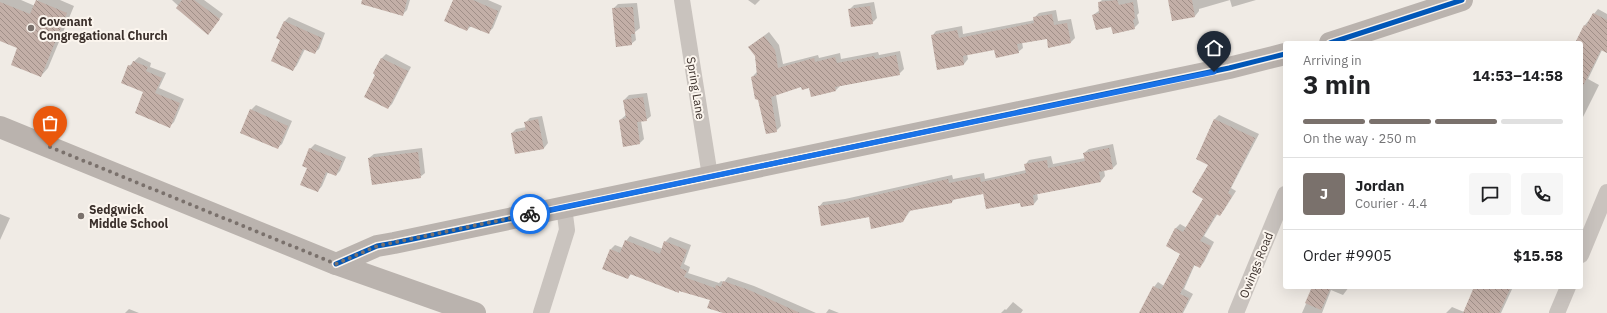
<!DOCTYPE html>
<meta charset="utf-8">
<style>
:root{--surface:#fff;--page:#f6f6f6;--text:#202124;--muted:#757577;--line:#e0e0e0;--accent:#7a716c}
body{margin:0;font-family:"IBM Plex Sans",sans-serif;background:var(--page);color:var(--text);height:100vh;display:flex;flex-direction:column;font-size:15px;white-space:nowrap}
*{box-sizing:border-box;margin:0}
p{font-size:13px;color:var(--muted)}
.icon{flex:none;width:22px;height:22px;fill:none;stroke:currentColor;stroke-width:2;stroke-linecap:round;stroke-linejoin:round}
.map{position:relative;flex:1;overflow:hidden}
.details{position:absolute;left:1283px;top:41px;width:300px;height:248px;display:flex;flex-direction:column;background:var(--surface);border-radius:4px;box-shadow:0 4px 16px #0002}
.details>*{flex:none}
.pin{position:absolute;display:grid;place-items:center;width:34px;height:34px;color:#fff;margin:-41px -17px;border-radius:50% 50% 50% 0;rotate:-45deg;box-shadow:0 0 4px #0007}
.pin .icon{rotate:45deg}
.courier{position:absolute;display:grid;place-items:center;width:40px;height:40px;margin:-20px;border:3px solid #1a73e8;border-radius:50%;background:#fff;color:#222;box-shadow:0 1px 5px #0007}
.overview em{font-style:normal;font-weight:800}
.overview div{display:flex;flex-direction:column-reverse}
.overview{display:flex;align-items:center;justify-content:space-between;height:68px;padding:0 20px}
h1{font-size:26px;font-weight:800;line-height:30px}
.bar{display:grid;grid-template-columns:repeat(4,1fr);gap:6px 4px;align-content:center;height:48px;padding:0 20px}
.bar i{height:5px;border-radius:3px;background:var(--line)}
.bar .active{background:var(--accent)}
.bar p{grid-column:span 4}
.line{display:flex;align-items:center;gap:10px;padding:0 20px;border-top:1px solid var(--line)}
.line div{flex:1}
.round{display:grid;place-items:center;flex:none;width:42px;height:42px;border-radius:4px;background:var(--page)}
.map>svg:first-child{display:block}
.shadow{fill:#0003}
.building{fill:url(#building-back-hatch)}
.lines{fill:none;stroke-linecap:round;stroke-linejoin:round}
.street{stroke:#c9c3be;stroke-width:16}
.secondary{stroke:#bab3ae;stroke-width:22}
.cycleway-casing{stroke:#fbf5ee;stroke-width:8}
.cycleway{stroke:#0057b8;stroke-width:5}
.done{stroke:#7a716c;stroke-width:4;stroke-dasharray:0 7.2}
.route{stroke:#1a73e8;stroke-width:5}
.poi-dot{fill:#7a716c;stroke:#fbf5ee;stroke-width:1.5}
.labels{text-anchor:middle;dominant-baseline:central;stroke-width:4;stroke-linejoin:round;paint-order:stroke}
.poi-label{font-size:12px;font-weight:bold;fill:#3b302b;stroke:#fbf5ee;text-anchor:start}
.street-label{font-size:12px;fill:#3b302b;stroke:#fbf5ee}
</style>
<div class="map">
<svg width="1607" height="313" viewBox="0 0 1607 313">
<defs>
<pattern id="building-back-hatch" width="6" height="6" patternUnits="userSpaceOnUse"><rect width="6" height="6" fill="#c3afa7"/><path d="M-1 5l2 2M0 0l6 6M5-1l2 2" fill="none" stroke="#a08f88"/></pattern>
</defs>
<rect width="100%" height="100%" fill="#f0ebe5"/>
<g class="shadow">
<polygon points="0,0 21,0 35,6 38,0 60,0 74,6 48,68 41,76 19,48 0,40"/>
<polygon points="172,0 204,0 223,14 208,34"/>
<polygon points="367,0 410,0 407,10 402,15"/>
<polygon points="454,0 488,0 502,6 493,28 489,32 472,25 467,30"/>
<polygon points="748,0 760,0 755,5"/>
<polygon points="1102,0 1137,0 1139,13 1137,15 1139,23 1134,28 1112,26 1093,15 1100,10 1099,3"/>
<polygon points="1169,0 1256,0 1232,7 1230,0 1199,9 1199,11 1195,16 1173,20"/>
<polygon points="874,2 877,18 872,23 849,10 854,5"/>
<polygon points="637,3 640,28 635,32 636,40 631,44 613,9 618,4"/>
<polygon points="1598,9 1607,14 1607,51 1602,50 1588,79 1599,85 1581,121 1581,43 1576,43 1585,25"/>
<polygon points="1056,10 1058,21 1071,19 1075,38 1071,42 1047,38 1022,42 1023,48 1018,52 995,49 967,54 968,59 964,64 932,36 936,31 962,26 963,34 1035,20 1034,18 1039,13"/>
<polygon points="289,17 325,33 319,49 314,53 305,49 297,65 293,70 282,39 284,22"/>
<polygon points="769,32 779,45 783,64 818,55 819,58 840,53 841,59 878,52 879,55 900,51 904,69 899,74 840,86 836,90 802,86 776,95 781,126 776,131 752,77 757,72 754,43"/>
<polygon points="386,54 411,67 392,104 388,108 374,73 382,58"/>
<polygon points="139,57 151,63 150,67 166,73 159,88 184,99 174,122 170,126 145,92 129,66"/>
<polygon points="647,93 651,116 646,120 641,121 644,139 640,143 620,120 626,115 624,100 629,95"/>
<polygon points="256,105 292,121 282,144 277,148 251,110"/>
<polygon points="1219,115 1259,134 1231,188 1236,191 1224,210 1220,215 1218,213 1204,236 1214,242 1204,262 1200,267 1195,264 1184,289 1193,294 1183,313 1141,313 1154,287 1158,282 1164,286 1181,253 1175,229 1180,224 1187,228 1204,198 1209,165 1197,158 1215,119"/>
<polygon points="542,116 548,143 544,148 512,133 516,129 526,127 526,122 530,118"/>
<polygon points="315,144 346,157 340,171 336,175 328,172 322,186 318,191 308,168 310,149"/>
<polygon points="1113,144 1117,164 1113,168 1104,170 1105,176 1101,181 1037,193 1038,199 1034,204 1021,206 1020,202 984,192 955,198 952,202 911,210 902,222 819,207 823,202 845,199 952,175 953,179 984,173 985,179 1026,170 1025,165 1029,160 1051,156 1053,164 1085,158 1084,153 1089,149"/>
<polygon points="422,148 425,173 420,177 369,158 374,154"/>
<polygon points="0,214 10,218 0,240"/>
<polygon points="630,236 663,249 665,242 670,237 691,245 684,264 690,267 688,273 719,283 721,281 724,282 728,277 754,286 816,313 726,313 711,300 631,274 628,278 611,249 615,245 623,248 626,241"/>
<polygon points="1311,287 1349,287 1343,295 1331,290 1322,313 1302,313 1313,288"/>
<polygon points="1475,287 1513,287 1501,313 1446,313 1452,307 1464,312"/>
<polygon points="1013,302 1023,310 1021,313 1001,313 1005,309 1006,310"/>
<polygon points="129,309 139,313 125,313"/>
<polygon points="829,309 839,313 826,313"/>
</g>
<g class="building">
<polygon points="36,0 67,13 41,77 11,65 17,48 0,41 0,2 30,14"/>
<polygon points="182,0 194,0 220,19 208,35 176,8"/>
<polygon points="362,0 407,0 403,16 361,4"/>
<polygon points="453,0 473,0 498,11 489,34 469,26 467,31 444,21"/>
<polygon points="1117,0 1119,5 1133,2 1135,18 1133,20 1135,29 1113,34 1111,27 1096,30 1092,15 1099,13 1098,2"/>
<polygon points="1168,0 1192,0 1195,17 1172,21"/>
<polygon points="870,6 873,24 851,27 848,9"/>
<polygon points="633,7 635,34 631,34 632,45 616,47 612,8"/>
<polygon points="1593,13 1607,20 1607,53 1601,50 1581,90 1581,43 1575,43 1584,25 1586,26"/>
<polygon points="1052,14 1054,25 1067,23 1071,43 1048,48 1047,39 1017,44 1019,53 996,58 994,50 963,56 964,65 937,70 931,35 957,30 959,38 1034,23 1033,17"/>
<polygon points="284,21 322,38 315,54 303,49 293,71 271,61 280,40 276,38"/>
<polygon points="764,36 775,50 778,68 814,58 815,62 835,57 837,63 874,56 875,59 896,55 900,75 835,87 836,91 811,97 809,88 802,90 801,87 771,97 777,132 766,134 758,100 755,99 751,77 757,75 755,56 748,47"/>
<polygon points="381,58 408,71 388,109 364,97 375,75 373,73"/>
<polygon points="133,61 148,67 146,71 162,78 155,93 180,103 170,128 135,113 143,92 121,83 128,65 131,66"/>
<polygon points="643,97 647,121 637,122 640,144 623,147 619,120 626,118 623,100"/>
<polygon points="250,109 288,126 278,149 240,133"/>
<polygon points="538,119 544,149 515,154 511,133 526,130 524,122"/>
<polygon points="1214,119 1255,138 1228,193 1232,196 1220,216 1216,214 1200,241 1211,246 1200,268 1194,265 1180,294 1189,298 1182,313 1139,313 1153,286 1161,290 1180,254 1166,246 1175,228 1183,232 1203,199 1192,192 1208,165 1196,159"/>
<polygon points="309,148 342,161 336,176 326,172 318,192 300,185 307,168 302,166"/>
<polygon points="1109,148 1113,169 1099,172 1101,182 1033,195 1034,205 1021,207 1020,203 986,209 981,182 1026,173 1024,164 1047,160 1048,168 1085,161 1083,153"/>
<polygon points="418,152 421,178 372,185 368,158"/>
<polygon points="980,177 983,194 952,200 952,203 909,211 903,222 871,229 869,217 821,226 818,206 840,203 948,179 949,183"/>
<polygon points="625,240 660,254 664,241 687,250 680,268 687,271 684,277 715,288 716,285 721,287 723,281 749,290 800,313 723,313 707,308 710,300 679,291 679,293 630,274 628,279 602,269 610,249 620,253"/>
<polygon points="1312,287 1331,287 1321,310 1305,303"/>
<polygon points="1474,287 1511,287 1499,313 1463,313"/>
</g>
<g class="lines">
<g class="street">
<polyline points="682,0 710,176"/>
<polyline points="1581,255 1607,192"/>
<polyline points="541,313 567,230 564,207"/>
<polyline points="1236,313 1285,194"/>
<polyline points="1557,313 1568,287"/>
</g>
<g class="secondary">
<polyline points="1330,43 1462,0"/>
<polyline points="0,127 336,264 475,313"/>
<polyline points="336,264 377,246 394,243 1229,68 1285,54"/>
</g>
<defs>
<g id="cycleway">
<polyline points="1330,43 1462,0"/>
<polyline points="336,264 377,246 394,243 1229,68 1285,54"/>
</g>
</defs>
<use href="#cycleway" class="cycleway-casing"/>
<use href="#cycleway" class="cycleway"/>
</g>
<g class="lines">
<polyline class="done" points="50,147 336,264 377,246 530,214"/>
<polyline class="route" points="530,214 1214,72"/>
</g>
<g class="poi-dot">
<circle cx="31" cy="28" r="4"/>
<circle cx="81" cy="216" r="4"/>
</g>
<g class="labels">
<g class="poi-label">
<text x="39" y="21">Covenant<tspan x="39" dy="14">Congregational Church</tspan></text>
<text x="89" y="209">Sedgwick<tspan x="89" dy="14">Middle School</tspan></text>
</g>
<g class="street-label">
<text transform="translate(696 88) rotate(81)">Spring Lane</text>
<text transform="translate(1256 265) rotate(-68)">Owings Road</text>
</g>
</g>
</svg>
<div class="pin" style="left:50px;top:147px;background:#ea580c"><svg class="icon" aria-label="bag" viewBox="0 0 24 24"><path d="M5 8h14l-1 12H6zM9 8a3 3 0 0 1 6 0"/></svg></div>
<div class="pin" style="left:1214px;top:72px;background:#1f2937"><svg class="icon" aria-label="home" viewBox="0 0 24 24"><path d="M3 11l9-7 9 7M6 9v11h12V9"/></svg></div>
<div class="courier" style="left:530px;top:214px"><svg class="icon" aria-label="bike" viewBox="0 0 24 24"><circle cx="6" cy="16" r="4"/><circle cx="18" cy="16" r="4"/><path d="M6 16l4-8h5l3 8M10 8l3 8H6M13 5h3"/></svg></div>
<section class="details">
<div class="overview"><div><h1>3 min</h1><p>Arriving in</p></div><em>14:53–14:58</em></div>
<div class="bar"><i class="active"></i><i class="active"></i><i class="active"></i><i></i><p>On the way · 250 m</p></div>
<div class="line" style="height:72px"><b class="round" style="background:var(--accent);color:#fff">J</b><div><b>Jordan</b><p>Courier · 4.4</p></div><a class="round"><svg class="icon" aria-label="chat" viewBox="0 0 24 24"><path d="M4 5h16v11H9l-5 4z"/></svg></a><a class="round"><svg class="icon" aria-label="phone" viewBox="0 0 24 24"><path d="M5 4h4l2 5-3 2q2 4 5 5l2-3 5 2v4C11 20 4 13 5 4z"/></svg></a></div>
<div class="line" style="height:52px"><div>Order #9905</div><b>$15.58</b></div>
</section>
</div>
